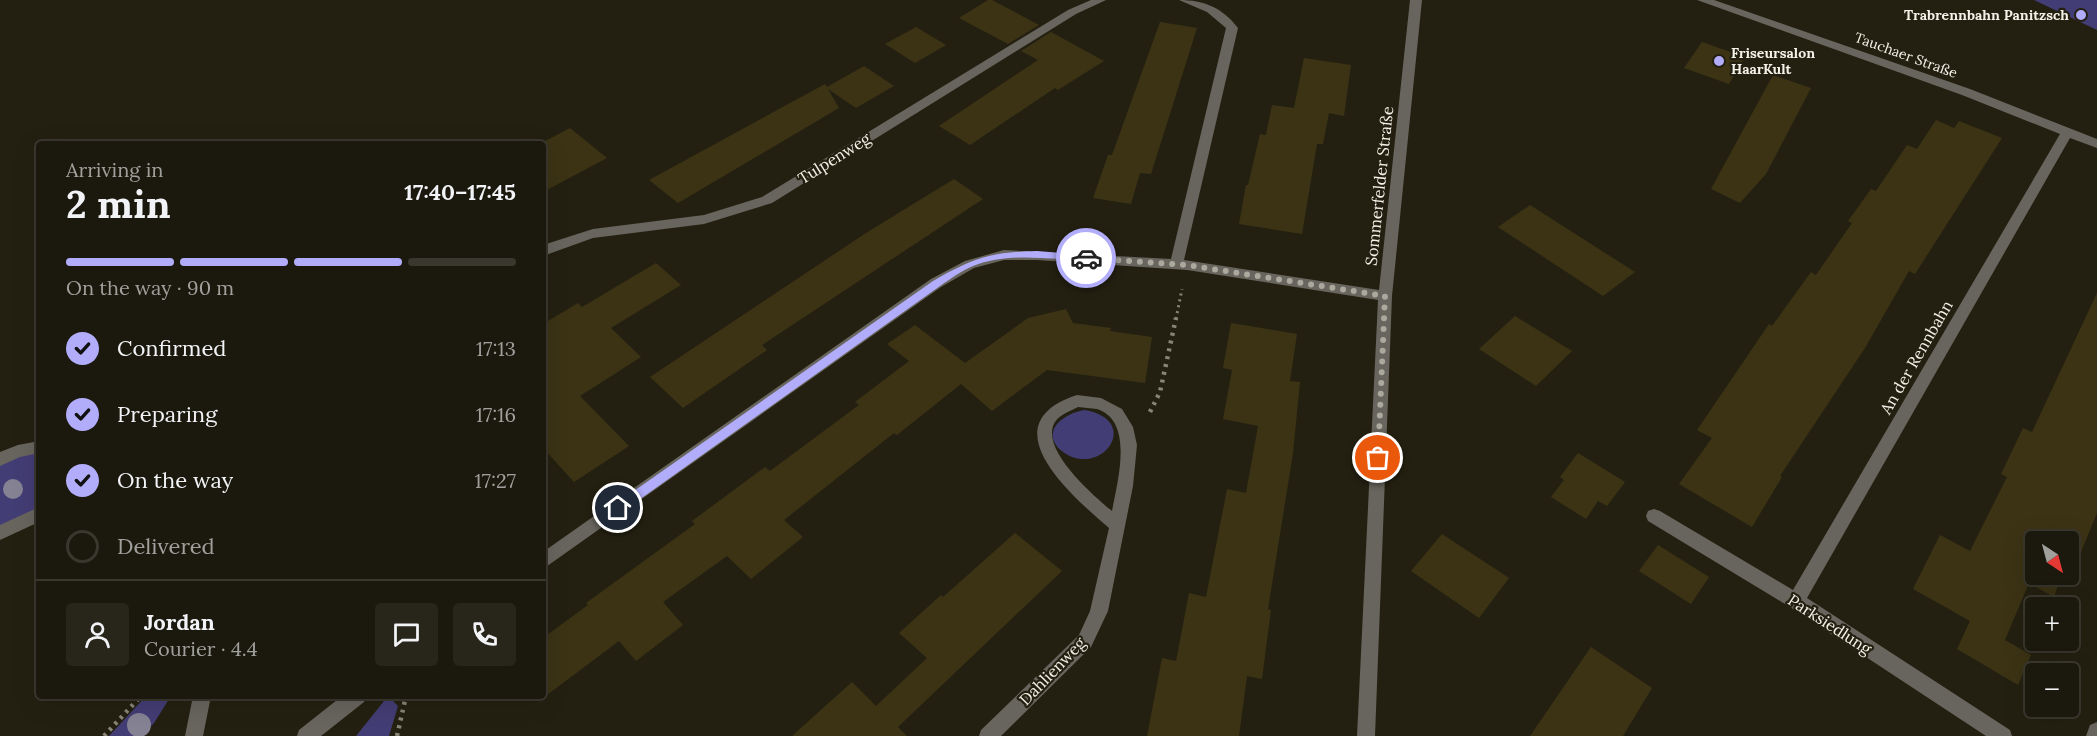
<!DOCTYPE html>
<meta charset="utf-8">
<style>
:root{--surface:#1b180d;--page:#28251b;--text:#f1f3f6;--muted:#a0a09d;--line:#39372e;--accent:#b2adfa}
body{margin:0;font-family:Lora,serif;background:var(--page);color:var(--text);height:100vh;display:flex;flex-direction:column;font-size:22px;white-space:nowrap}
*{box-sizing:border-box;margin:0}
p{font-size:20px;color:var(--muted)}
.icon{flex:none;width:33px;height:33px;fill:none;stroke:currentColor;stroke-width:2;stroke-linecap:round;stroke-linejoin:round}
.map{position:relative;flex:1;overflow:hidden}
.panel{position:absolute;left:36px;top:141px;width:510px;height:558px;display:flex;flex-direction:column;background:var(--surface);border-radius:6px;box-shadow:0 6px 24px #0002,0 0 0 2px var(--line)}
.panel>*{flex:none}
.needle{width:39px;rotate:144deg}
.fabs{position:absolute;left:2025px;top:531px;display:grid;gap:12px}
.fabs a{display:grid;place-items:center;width:54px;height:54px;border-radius:6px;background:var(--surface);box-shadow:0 6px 24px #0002,0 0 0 2px var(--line);font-size:30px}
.pin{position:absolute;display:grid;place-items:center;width:51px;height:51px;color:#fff;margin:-26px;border:3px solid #fff;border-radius:50%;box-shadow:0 2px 6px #0007}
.courier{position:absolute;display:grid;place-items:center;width:60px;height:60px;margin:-30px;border:4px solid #b2adfa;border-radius:50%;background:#fff;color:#222;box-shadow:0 2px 8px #0007}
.headline em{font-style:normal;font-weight:800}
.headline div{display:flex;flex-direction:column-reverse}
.headline{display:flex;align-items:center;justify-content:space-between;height:102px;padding:0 30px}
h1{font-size:39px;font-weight:800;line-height:45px}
.bar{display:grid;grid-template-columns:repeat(4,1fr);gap:9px 6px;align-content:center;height:72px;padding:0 30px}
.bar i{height:8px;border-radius:4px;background:var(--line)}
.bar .active{background:var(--accent)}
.bar p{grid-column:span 4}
.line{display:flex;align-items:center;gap:15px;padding:0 30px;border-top:2px solid var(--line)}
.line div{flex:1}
.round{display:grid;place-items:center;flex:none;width:63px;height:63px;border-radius:6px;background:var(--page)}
ol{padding:0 30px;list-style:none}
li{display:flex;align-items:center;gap:18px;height:66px}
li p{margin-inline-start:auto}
li .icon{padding:6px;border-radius:50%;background:var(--accent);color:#111;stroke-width:4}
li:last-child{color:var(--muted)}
li i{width:33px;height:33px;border:3px solid var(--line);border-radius:50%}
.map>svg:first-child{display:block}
.green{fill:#433d75}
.building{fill:#3c3315}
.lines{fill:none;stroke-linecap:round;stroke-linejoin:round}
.path-far1{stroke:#878478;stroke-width:3;stroke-dasharray:2 4;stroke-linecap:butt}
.path{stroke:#878478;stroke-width:4.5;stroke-dasharray:3 5;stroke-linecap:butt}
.minor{fill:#67655d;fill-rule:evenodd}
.tree{fill:#848293}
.route{fill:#b2adfa}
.done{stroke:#aba89d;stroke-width:6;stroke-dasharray:0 10.8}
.poi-dot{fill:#b2adfa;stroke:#242011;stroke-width:2}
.labels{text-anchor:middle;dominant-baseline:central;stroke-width:4.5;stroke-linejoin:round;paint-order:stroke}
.far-poi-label{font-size:14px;font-weight:bold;fill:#f4f2e8;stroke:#242011;text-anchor:end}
.far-street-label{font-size:14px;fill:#f4f2e8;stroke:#242011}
.street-label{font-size:16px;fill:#f4f2e8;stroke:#242011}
</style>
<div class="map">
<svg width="2097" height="736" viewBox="0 0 2097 736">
<rect width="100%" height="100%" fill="#242011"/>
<g class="green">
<polygon points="2034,0 2097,0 2097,30"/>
<path d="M1085,410c58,11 16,69 -22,42 -25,-19 0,-39 22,-42z"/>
<polygon points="39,449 39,516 0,534 0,459"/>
<polygon points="146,696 171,696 154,723 142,736 109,736"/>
<polygon points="388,696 398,706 389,736 356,736"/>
</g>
<g class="building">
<polygon points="988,0 992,0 1039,25 1008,44 959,18"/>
<polygon points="1160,22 1197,28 1151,174 1140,173 1131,204 1093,198 1108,155 1112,155"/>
<polygon points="916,27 946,45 915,63 885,44"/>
<polygon points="1051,32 1104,61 1058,90 1055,88 970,145 939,126 1038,60 1021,51"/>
<polygon points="1702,42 1745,57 1729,84 1684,68"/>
<polygon points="1304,58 1351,65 1344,116 1329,113 1323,144 1317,144 1302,234 1239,224 1246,185 1248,185 1260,134 1266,135 1272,105 1294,108"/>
<polygon points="864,66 894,86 856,108 828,89 839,108 678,203 649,180 825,84 827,87"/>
<polygon points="1773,75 1811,88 1766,174 1740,203 1711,189"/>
<polygon points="1936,120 1954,128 1959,121 2002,138 1915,274 1909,271 1865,348 1780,476 1782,477 1752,527 1679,484 1712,438 1697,430 1769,324 1772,326 1811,272 1816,275 1852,223 1848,221 1871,189 1876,191 1907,145 1917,149"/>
<polygon points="570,128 607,158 543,192 543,142"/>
<polygon points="954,179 983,199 762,345 767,350 683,408 650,377 866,233"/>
<polygon points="1530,205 1635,272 1603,296 1498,227"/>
<polygon points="656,263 681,285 611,328 641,357 580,396 629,446 574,482 543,448 543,324 578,303 582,307"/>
<polygon points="2097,293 2097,513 2072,574 2068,572 2068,542 2036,542 2036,574 2062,574 2054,597 2029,583 2005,640 2031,655 2018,685 1957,649 1970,621 1913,589 1940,535 1970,551 2007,477 2001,474 2023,428 2032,432"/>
<polygon points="1066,309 1073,323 1111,328 1110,331 1152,337 1145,383 1047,370 992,411 961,384 897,435 894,433 784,520 803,537 751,579 727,556 663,602 683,625 636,661 619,641 543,698 543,638 588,605 586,603 695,524 692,521 765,467 770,471 859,405 855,402 909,361 887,344 915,325 965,363 1028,318"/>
<polygon points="1515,316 1572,351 1536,386 1479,349"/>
<polygon points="1231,323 1297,334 1290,381 1300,382 1293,453 1268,609 1271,610 1262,679 1247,676 1239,736 1147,736 1162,658 1176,661 1189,593 1206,597 1227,489 1246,493 1258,426 1223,419 1232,370 1223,368"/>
<polygon points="1578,453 1625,482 1607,506 1598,501 1586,519 1551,497 1564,480 1560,477"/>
<polygon points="1015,533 1062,571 898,727 907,736 792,736 852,682 876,706 927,658 899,633 941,595 943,597"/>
<polygon points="1442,534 1509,578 1479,618 1411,571"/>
<polygon points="1658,545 1709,577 1691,604 1639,571"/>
<polygon points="1591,647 1652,688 1623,736 1530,736"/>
</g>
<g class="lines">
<polyline class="path-far1" points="1176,319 1182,289"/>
<g class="path">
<polyline points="1150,412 1160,392 1176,318"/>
<polyline points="104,736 141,696"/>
<polyline points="397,736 406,696"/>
</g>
<g class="minor">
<polygon points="1091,0 1106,0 1076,14 772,203 704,224 593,238 543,256 543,245 593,229 704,215 762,197 1068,10"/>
<path d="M1179,0c25,0 44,8 59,28l-54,232 195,30 31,-290h12l-30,296 -17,440h-18l21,-436 -191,-30 -150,-10h-33l-30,8 -33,19 -398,282v-17l388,-273 34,-18 39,-11 167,9 55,-231 -19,-16z"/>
<polygon points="1697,0 1714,0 1970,89 2097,139 2097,148 2070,138 1807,598 2010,730 2012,736 1986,736 1790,607 1648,521 1646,516 1648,511 1654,509 1660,511 1793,590 2060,134 1962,95"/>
<path d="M1077,395l24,3 21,11 11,18 4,18 -4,41 -25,125 -17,36 -90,89h-22l2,-6 98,-95 11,-24 19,-83c-38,-33 -121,-104 -32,-133zM1078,407c6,1 13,1 19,2 38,12 20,74 15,102 -18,-15 -68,-58 -59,-85 4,-11 16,-14 25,-19z"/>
<polygon points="39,441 39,453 20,457 0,466 0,452 18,445"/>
<polygon points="39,507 39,522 0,540 0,525"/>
<polygon points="193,696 211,696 203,736 185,736"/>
<polygon points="342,696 366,696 364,702 321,736 297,736 299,730"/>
<polygon points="2097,722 2097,736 2086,736 2090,725"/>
</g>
</g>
<g class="tree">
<circle cx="13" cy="489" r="10"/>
<circle cx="139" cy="725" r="12"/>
</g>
<path class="route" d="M1037,251l49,4 5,3 -5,3c-37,-2 -78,-9 -113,5 -12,5 -23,13 -33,20l-318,226h-8v-7l319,-224c40,-23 58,-29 104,-30z"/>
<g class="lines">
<polyline class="done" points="1086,258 1187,265 1385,296 1378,458"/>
</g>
<g class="poi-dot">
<circle cx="2081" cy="15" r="6"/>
<circle cx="1719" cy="61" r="6"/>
</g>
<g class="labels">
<g class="far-poi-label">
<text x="2069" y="15">Trabrennbahn Panitzsch</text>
<text x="1731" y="53" text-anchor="start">Friseursalon<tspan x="1731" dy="16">HaarKult</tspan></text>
</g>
<g class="far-street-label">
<text transform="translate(1906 55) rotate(20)">Tauchaer Straße</text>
</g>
<g class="street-label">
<text transform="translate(834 158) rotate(-32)">Tulpenweg</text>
<text transform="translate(1379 186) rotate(-84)">Sommerfelder Straße</text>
<text transform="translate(1916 357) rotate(-60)">An der Rennbahn</text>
<text transform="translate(1830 624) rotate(33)">Parksiedlung</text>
<text transform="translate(1052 671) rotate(-46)">Dahlienweg</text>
</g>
</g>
</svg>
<div class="fabs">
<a><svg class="needle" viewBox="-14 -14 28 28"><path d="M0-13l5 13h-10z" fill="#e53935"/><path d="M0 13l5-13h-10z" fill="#a0a09d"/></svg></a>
<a>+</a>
<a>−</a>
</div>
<div class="pin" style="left:1378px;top:458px;background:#ea580c"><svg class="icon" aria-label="bag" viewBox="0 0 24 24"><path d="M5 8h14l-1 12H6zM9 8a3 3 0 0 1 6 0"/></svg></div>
<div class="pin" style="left:618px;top:508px;background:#1f2937"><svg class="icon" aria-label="home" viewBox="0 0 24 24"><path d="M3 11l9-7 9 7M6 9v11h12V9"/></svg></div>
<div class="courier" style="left:1086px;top:258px"><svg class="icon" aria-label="car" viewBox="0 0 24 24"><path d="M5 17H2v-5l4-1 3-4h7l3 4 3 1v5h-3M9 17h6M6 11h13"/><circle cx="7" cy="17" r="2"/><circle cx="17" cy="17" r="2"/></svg></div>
<section class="panel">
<div class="headline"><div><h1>2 min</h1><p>Arriving in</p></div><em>17:40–17:45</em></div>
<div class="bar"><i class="active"></i><i class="active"></i><i class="active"></i><i></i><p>On the way · 90 m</p></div>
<ol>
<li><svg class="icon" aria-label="check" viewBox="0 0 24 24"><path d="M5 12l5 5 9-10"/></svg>Confirmed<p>17:13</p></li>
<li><svg class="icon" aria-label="check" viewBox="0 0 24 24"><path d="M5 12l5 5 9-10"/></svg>Preparing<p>17:16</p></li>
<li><svg class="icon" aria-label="check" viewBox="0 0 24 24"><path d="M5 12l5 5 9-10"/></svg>On the way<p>17:27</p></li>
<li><i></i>Delivered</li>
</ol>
<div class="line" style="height:108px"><a class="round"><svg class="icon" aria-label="person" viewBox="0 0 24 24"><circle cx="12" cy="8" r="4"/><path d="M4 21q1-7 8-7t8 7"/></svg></a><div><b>Jordan</b><p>Courier · 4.4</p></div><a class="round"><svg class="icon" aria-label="chat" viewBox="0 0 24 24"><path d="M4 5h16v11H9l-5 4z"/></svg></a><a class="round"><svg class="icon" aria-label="phone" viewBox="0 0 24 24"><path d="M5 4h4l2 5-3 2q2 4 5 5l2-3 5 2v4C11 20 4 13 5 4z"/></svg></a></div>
</section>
</div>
